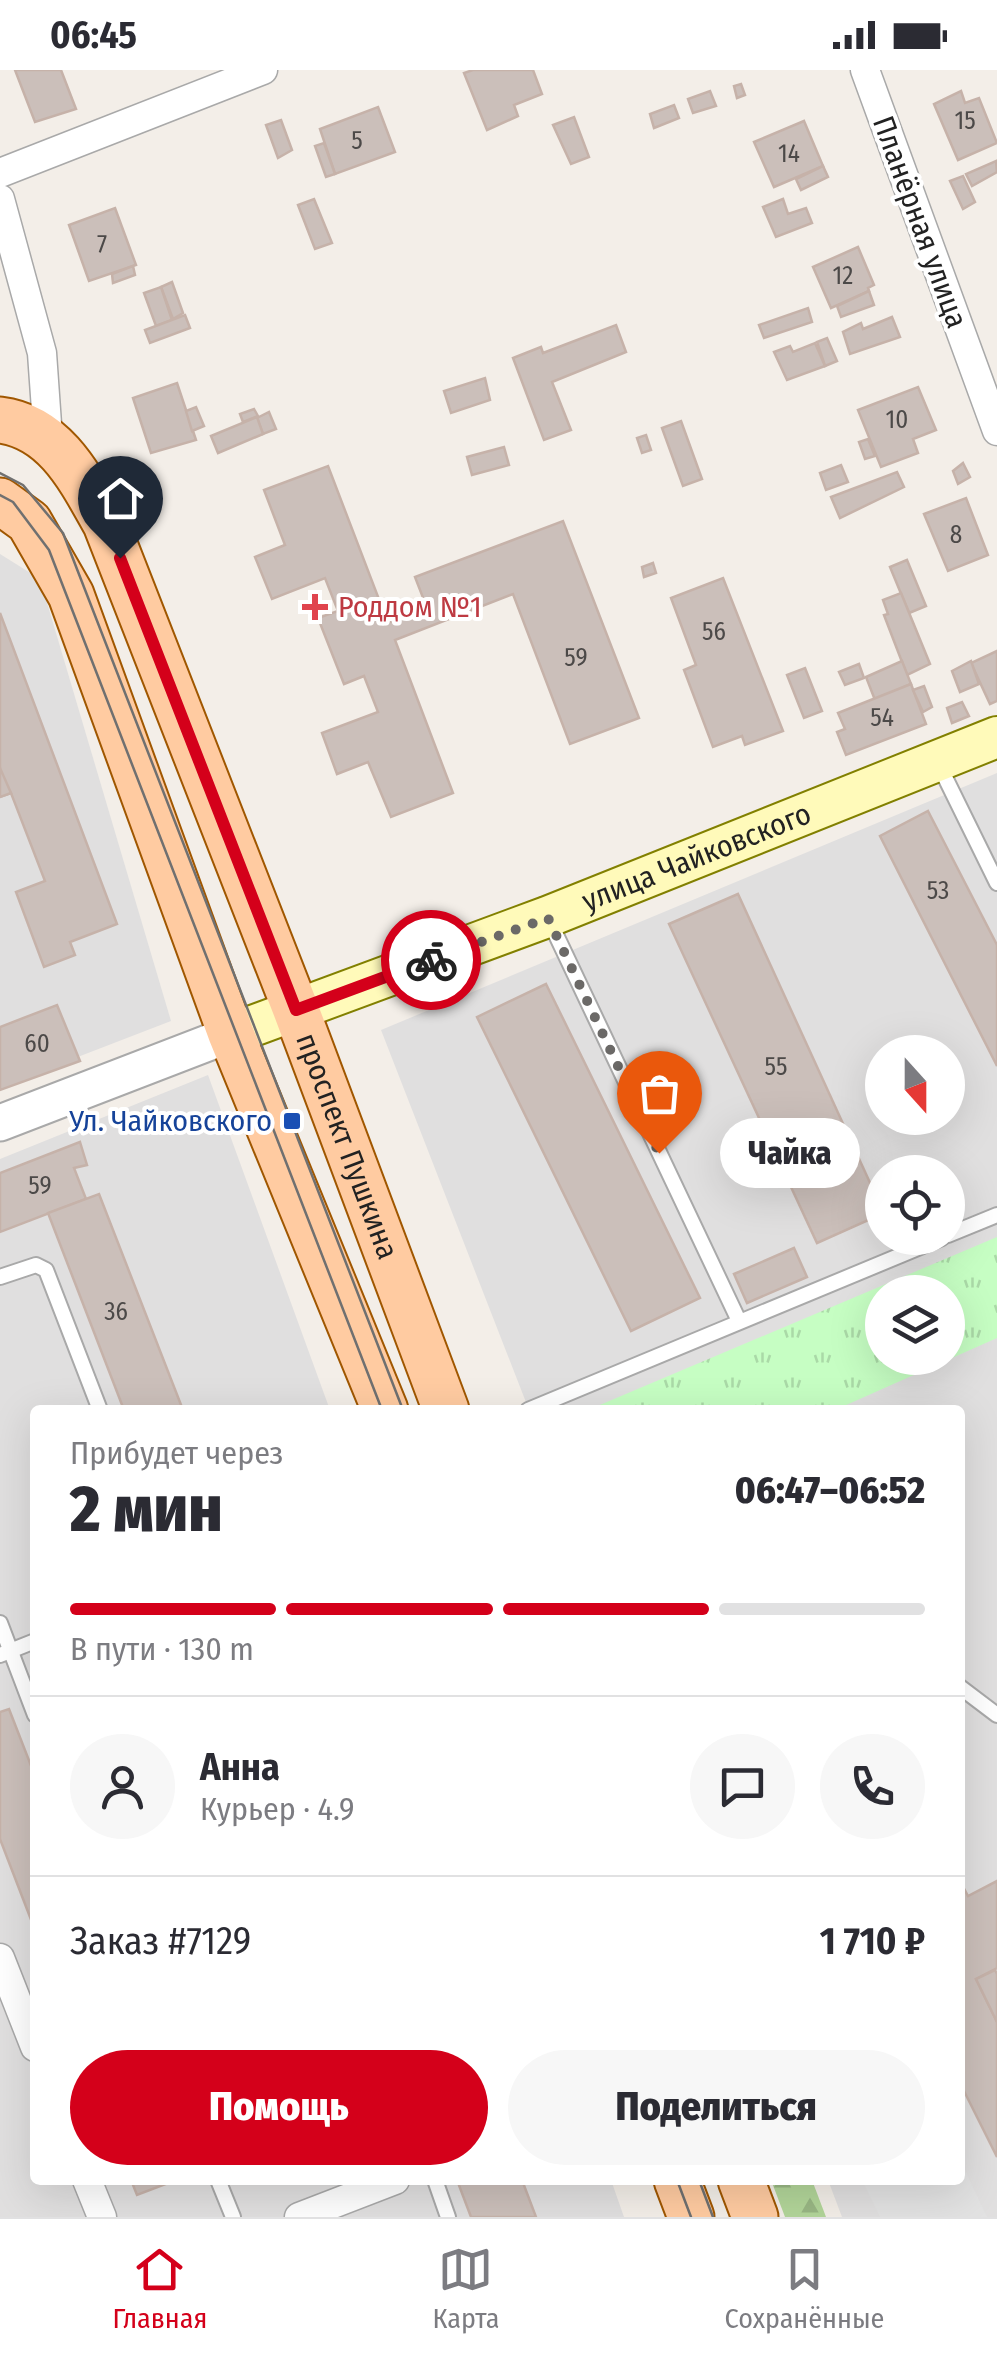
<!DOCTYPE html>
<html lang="ru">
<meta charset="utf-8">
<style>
:root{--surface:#fff;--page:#f7f7f7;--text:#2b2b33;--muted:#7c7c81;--line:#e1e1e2;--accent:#d4001a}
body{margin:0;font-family:"Fira Sans Condensed",sans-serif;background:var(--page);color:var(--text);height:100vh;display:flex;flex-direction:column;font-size:38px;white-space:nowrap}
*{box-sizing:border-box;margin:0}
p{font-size:32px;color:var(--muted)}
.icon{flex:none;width:55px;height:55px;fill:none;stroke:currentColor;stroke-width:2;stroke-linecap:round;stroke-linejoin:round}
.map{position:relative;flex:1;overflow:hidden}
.panel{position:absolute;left:30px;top:1335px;width:935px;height:780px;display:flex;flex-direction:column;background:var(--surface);border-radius:10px;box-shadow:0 10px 40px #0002}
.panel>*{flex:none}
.needle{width:65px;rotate:159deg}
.tools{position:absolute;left:865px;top:965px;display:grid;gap:20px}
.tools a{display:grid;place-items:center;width:100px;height:100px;border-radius:50%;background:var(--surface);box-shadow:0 10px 40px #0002;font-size:50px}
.pin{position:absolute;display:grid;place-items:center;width:85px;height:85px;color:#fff;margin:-102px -42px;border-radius:50% 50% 50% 0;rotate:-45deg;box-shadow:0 0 10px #0007}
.pin .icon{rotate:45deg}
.courier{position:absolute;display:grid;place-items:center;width:100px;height:100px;margin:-50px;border:8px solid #d4001a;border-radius:50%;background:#fff;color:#222;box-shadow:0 2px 12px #0007}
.bubble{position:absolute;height:70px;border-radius:35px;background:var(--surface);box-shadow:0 10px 40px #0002;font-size:32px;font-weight:800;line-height:70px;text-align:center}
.summary em{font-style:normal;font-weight:800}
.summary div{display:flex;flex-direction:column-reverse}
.summary{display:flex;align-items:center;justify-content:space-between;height:170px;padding:0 40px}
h1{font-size:65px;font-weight:800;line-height:75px}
.bar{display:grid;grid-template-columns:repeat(4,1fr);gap:15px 10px;align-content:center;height:120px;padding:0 40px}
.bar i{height:12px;border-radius:8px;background:var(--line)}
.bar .current{background:var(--accent)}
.bar p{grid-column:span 4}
.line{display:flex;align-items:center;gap:25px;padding:0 40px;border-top:2px solid var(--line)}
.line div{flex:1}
.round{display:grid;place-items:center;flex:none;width:105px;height:105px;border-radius:52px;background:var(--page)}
.cta{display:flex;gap:20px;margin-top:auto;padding:20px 40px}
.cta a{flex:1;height:115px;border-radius:60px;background:var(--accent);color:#fff;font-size:40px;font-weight:800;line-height:115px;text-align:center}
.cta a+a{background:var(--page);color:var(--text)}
.status{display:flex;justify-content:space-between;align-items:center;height:70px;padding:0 50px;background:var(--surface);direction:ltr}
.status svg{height:28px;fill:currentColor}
.menu{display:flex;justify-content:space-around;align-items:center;height:140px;border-top:2px solid var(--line);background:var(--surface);font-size:28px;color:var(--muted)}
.menu a{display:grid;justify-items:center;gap:5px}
.menu .current{color:var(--accent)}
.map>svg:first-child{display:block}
.residential{fill:#e0dfdf;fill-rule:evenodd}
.forest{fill:url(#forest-firs)}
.park{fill:url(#park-tufts);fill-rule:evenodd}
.parking{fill:#e2e2e2}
.building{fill:#cbbfba;stroke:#c6b2a9;stroke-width:2.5}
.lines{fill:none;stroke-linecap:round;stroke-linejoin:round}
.service-casing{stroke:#a9a9a9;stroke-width:18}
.minor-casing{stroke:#a9a9a9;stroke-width:31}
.tertiary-casing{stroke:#a9a9a9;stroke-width:39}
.secondary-casing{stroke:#828000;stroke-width:44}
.primary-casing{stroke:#a05700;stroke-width:49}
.service{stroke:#fff;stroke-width:14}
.minor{stroke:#fff;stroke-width:28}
.tertiary{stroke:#fff;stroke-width:35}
.secondary{stroke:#fffaba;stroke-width:40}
.primary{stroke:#ffcba1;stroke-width:45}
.tram{stroke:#707070;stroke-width:2.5}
.done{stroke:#6b6967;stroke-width:10;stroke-dasharray:0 18}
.route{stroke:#d4001a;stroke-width:12}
.health-dot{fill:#e0444e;stroke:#fff;stroke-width:4}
.transit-dot{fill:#1a4fb4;stroke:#fff;stroke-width:4}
.labels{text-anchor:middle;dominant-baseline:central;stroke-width:8;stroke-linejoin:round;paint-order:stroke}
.number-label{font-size:25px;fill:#4c4948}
.street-label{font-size:30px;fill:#222;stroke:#fff}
.health-label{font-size:30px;fill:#be3a42;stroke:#fff;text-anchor:start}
.transit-label{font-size:30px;fill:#164399;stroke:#fff;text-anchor:end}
</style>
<div class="status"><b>06:45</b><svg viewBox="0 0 49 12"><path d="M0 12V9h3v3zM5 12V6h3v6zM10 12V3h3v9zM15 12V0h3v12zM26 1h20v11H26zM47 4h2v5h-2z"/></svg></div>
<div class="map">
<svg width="997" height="2147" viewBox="0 0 997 2147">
<defs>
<pattern id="forest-firs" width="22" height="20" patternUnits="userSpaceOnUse" patternTransform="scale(2.5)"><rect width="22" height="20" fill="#b2d599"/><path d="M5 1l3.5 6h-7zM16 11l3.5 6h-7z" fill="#99b784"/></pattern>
<pattern id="park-tufts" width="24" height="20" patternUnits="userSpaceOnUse" patternTransform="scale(2.5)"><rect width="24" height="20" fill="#c6fec3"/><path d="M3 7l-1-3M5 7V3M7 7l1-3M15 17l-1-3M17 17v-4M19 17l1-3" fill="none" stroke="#aad9a7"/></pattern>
</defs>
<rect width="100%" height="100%" fill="#f3eee8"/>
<g class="residential">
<polygon points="0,484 40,509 171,951 0,1017"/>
<path d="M997,703v1444h-155l-14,-37h132v-770h-431l-148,-380zM882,982h66v66h-66zM882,1102h66v66h-66zM882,1222h66v66h-66z"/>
<polygon points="208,1005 330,1340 35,1340 35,2110 611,2110 624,2147 0,2147 0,1089"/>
</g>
<polygon class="forest" points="771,2110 812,2110 826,2147 785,2147"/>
<path class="park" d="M997,1167v101l-162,72h-247zM882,1222h66v66h-66z"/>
<polygon class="parking" points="960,2090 987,2147 880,2147 862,2110 960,2110"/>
<g class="building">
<polygon points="15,0 61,0 76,39 35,52"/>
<polygon points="473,0 533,0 542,24 514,35 518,46 487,60 464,3"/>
<polygon points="741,14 745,25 737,28 734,16"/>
<polygon points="710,21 716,36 693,43 688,29"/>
<polygon points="961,21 965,33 979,28 997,73 958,90 934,34"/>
<polygon points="674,35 679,48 654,58 650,44"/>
<polygon points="378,37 395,82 335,104 320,59"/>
<polygon points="574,47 589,87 571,94 553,55"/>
<polygon points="281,50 292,80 278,88 266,55"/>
<polygon points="804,51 823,96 774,117 754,72"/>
<polygon points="324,73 335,104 326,107 315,76"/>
<polygon points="996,91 997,102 972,116 966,104"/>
<polygon points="823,96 828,107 801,120 796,109"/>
<polygon points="963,106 975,132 963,139 950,111"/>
<polygon points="314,129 332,173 315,179 298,135"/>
<polygon points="783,129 788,144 806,138 812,153 776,167 763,137"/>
<polygon points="115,138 136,195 89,211 69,155"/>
<polygon points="858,177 874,215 868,218 869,221 831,238 813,197"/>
<polygon points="133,196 135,205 113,213 112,204"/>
<polygon points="172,212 183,243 173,249 161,217"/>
<polygon points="161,217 172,250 156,256 144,223"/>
<polygon points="869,221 874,235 841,247 837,236"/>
<polygon points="808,238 812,252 764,268 759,255"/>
<polygon points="185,245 190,258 150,273 145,260"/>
<polygon points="892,247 900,267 850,284 843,262 861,253 863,259"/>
<polygon points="616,255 626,282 552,312 571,360 544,370 513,288 541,277 543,283"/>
<polygon points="827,268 837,291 825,296 817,272"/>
<polygon points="815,273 825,296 787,310 774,282 790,276 793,282"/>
<polygon points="485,308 490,330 451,343 444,321"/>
<polygon points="177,313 196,370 151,383 133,328"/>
<polygon points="918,317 936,360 913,369 918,383 881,397 858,340"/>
<polygon points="196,337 204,356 192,361 186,341"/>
<polygon points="254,339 258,346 243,352 240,344"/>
<polygon points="269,342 276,359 263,364 257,348"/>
<polygon points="257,347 263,364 218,383 211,366"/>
<polygon points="681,351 702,409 683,416 662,358"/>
<polygon points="646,365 651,380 642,383 637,368"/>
<polygon points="868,369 875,386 865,389 859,372"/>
<polygon points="504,377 509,395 472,405 467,387"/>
<polygon points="963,393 970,407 958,414 953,401"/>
<polygon points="841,395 848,412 826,420 820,403"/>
<polygon points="328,396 388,553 427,538 415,507 563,451 639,648 570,674 513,524 395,570 453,723 391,747 368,692 337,704 322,663 378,642 364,606 344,614 318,548 338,541 325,508 272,529 255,487 285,475 264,420"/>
<polygon points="897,402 904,417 840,448 831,427"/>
<polygon points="966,428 988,485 948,501 924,444"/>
<polygon points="907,490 926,536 909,543 890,497"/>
<polygon points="653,493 656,503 644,507 642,497"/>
<polygon points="723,508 783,661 745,675 742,666 713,677 684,600 696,595 671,528"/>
<polygon points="901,523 930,594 907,605 884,545 888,544 883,530"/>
<polygon points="0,543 117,854 70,872 75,885 44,897 16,822 45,811 11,723 0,727"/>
<polygon points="997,581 997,631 990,634 971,593"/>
<polygon points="902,591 911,614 875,630 866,607"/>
<polygon points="971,591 979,614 960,622 952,601"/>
<polygon points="859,594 864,608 845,615 839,602"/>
<polygon points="805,598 822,641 804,648 787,605"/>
<polygon points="911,614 926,654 846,685 837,662 845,659 838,643"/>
<polygon points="924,616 932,637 923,642 913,620"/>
<polygon points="962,632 969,646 952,653 947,638"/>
<polygon points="0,698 11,723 0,727"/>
<polygon points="928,741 997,875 997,996 880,766"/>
<polygon points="738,824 882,1139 882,1144 817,1173 669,854"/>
<polygon points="546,914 700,1228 631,1261 477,947"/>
<polygon points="57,935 80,991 0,1020 0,957"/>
<polygon points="80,1072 87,1095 74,1098 86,1129 0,1162 0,1103"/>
<polygon points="99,1124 183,1340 124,1340 48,1143"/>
<polygon points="794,1178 807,1207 747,1233 734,1204"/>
<polygon points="9,1639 35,1706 35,1860 0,1769 0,1642"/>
<polygon points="960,1811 968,1826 997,1811 997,1898 976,1909 997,1952 997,2087 960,2013"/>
<polygon points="995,1900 997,1904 997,1952 976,1909"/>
<polygon points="131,2110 176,2110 137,2125"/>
<polygon points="457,2110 522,2110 536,2147 471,2147"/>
</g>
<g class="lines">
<defs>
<g id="service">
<polyline points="938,693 997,813"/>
<polyline points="549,850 739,1251"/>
<polyline points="948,1165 997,1145"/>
<polyline points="0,1207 36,1195 46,1200 100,1340"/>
<polyline points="528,1340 942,1168"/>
<polyline points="0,1553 35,1645"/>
<polyline points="0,1585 35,1571"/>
<polyline points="960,1617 997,1645"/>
<polyline points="218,2110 233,2147"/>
<polyline points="435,2110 448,2147"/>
</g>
<g id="minor">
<polyline points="865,0 997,361"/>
<polyline points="0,103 263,0"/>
<polyline points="0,129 42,283 48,368"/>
<polyline points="0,1888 35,1977"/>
<polyline points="87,2110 102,2147"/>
<polyline points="299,2147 395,2110"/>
</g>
<polyline id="tertiary" points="0,1053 231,964"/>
<g id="secondary">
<path id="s1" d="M231,964l316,-117 450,-180"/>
</g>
<g id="primary">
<path id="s2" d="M0,350c56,7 81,60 106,104l190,486 150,400"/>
<polyline points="0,431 29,452 71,525 231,964 385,1340"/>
<polyline points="677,2110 691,2147"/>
<polyline points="741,2110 755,2147"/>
</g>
</defs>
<use href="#service" class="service-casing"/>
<use href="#minor" class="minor-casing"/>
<use href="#tertiary" class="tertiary-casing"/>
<use href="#secondary" class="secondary-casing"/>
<use href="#primary" class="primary-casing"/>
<use href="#service" class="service"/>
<use href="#minor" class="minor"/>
<use href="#tertiary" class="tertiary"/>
<use href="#secondary" class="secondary"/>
<use href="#primary" class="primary"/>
<g class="tram">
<polyline points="0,403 23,415 63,463 403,1340"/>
<polyline points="0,425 13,432 49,480 382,1340"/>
<polyline points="677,2110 691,2147"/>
<polyline points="699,2110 713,2147"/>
</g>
</g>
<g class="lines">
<polyline class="done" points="431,890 548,848 659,1083"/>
<polyline class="route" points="120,488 296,940 431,890"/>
</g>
<path class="health-dot" d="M310 522h10v10h10v10h-10v10h-10v-10h-10v-10h10z"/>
<rect class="transit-dot" x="282" y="1041" width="20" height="20" rx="5"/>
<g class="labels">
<g class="number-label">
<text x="965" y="51">15</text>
<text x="357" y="71">5</text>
<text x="789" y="84">14</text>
<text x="102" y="175">7</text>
<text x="843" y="206">12</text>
<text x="897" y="350">10</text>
<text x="956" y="465">8</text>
<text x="714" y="562">56</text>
<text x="576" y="588">59</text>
<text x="882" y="648">54</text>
<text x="938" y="821">53</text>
<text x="37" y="974">60</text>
<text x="776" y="997">55</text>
<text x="40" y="1116">59</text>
<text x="116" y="1242">36</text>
</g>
<g class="street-label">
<text transform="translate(920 152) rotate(70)">Планёрная улица</text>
<text stroke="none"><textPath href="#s1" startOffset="498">улица Чайковского</textPath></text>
<text stroke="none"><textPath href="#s2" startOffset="822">проспект Пушкина</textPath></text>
</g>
<g class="health-label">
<text x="338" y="537">Роддом №1</text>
</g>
<g class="transit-label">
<text x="272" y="1051">Ул. Чайковского</text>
</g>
</g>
</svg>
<div class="tools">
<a><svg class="needle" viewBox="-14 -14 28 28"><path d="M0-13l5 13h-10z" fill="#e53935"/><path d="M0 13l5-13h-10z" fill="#7c7c81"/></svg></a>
<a><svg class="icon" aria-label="locate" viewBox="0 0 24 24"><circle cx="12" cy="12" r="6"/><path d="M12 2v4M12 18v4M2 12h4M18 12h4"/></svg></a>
<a><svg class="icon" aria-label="layers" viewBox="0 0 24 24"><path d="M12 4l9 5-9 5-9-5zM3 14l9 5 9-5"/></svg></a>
</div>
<div class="pin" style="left:659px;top:1083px;background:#ea580c"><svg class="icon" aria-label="bag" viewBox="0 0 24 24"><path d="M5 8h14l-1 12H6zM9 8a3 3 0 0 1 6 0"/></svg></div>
<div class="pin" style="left:120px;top:488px;background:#1f2937"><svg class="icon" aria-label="home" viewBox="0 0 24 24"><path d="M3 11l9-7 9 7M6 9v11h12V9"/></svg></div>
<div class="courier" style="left:431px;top:890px"><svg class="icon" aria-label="bike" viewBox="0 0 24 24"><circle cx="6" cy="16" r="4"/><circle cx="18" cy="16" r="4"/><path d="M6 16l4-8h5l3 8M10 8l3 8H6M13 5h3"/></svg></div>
<div class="bubble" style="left:720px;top:1048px;width:140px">Чайка</div>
<section class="panel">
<div class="summary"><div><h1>2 мин</h1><p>Прибудет через</p></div><em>06:47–06:52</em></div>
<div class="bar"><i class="current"></i><i class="current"></i><i class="current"></i><i></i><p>В пути · 130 m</p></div>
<div class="line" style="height:180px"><a class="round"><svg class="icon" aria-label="person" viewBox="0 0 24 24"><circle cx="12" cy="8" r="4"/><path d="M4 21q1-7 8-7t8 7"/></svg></a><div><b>Анна</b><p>Курьер · 4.9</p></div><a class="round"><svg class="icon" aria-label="chat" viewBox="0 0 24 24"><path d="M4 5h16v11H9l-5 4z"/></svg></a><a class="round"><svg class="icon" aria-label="phone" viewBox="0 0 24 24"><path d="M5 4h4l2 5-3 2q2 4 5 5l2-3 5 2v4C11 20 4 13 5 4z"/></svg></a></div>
<div class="line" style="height:130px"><div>Заказ #7129</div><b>1 710 ₽</b></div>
<div class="cta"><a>Помощь</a><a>Поделиться</a></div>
</section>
</div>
<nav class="menu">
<a class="current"><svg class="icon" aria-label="home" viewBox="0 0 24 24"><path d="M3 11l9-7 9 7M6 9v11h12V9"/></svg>Главная</a>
<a><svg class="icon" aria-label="map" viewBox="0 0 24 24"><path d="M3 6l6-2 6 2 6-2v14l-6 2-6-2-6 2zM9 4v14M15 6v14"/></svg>Карта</a>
<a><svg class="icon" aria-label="saved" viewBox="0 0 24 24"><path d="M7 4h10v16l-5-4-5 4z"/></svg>Сохранённые</a>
</nav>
